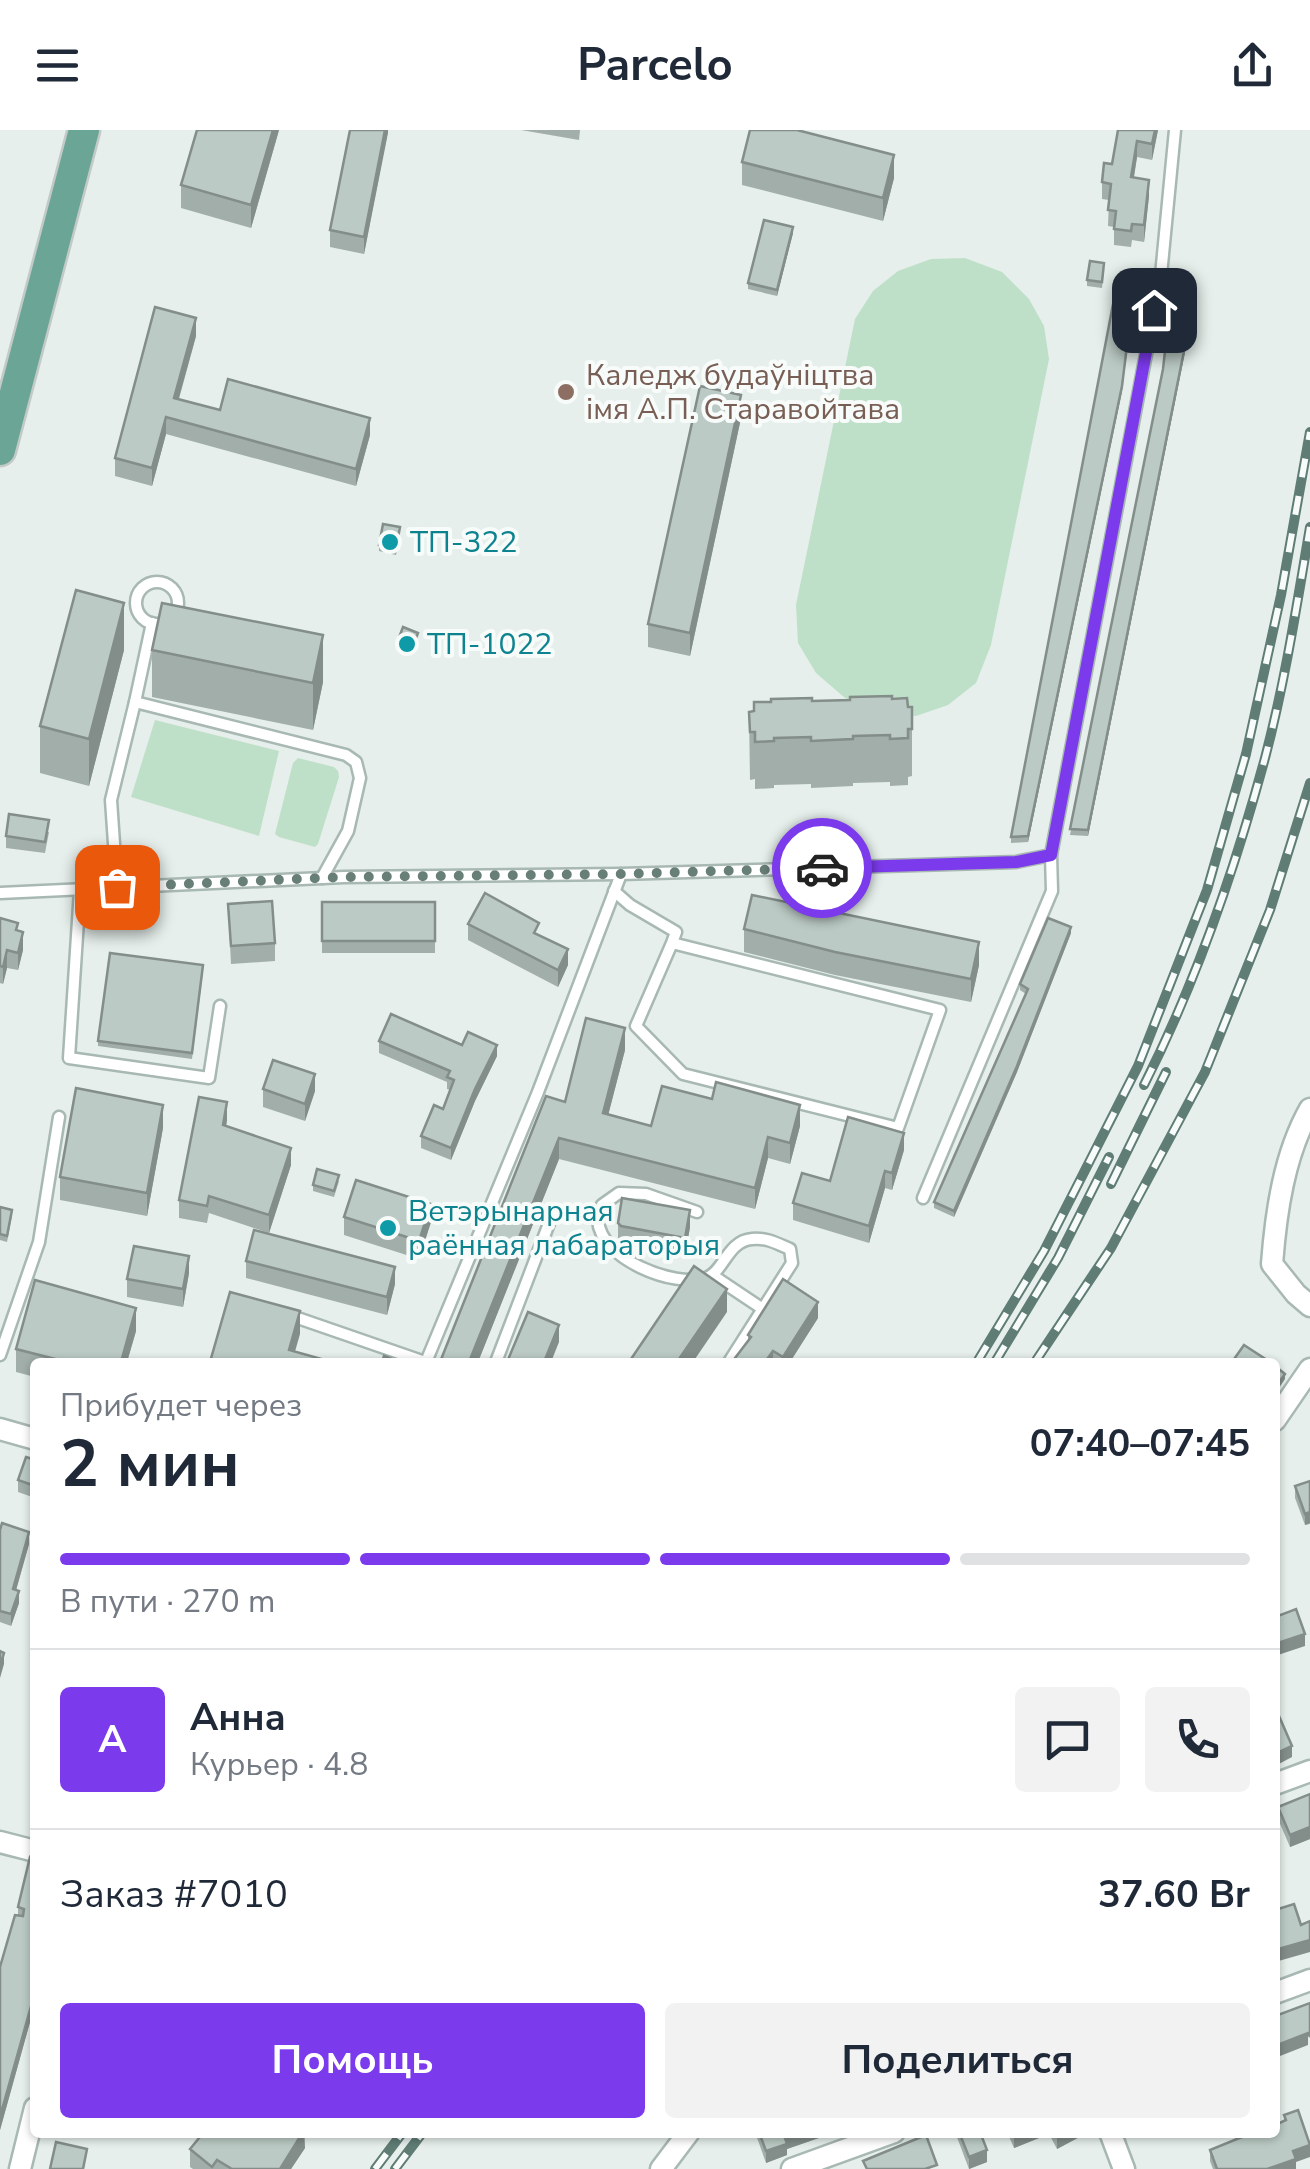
<!DOCTYPE html>
<html lang="ru">
<meta charset="utf-8">
<style>
:root{--surface:#fff;--page:#f2f2f3;--text:#1f2937;--muted:#747a83;--line:#e0e1e3;--accent:#7c3aed}
body{margin:0;font-family:"Nunito Sans",sans-serif;background:var(--page);color:var(--text);height:100vh;display:flex;flex-direction:column;font-size:38px;white-space:nowrap}
*{box-sizing:border-box;margin:0}
p{font-size:32px;color:var(--muted)}
.icon{flex:none;width:55px;height:55px;fill:none;stroke:currentColor;stroke-width:2;stroke-linecap:round;stroke-linejoin:round}
.map{position:relative;flex:1;overflow:hidden}
.side{position:absolute;left:30px;top:1228px;width:1250px;height:780px;display:flex;flex-direction:column;background:var(--surface);border-radius:10px;box-shadow:0 2px 8px #0004}
.side>*{flex:none}
.pin{position:absolute;display:grid;place-items:center;width:85px;height:85px;color:#fff;margin:-42px;border-radius:20px;box-shadow:0 5px 15px #0006}
.courier{position:absolute;display:grid;place-items:center;width:100px;height:100px;margin:-50px;border:8px solid #7c3aed;border-radius:50%;background:#fff;color:#222;box-shadow:0 2px 12px #0007}
.head em{font-style:normal;font-weight:700}
.head div{display:flex;flex-direction:column-reverse}
.head{display:flex;align-items:center;justify-content:space-between;height:170px;padding:0 30px}
h1{font-size:65px;font-weight:700;line-height:75px}
.bar{display:grid;grid-template-columns:repeat(4,1fr);gap:15px 10px;align-content:center;height:120px;padding:0 30px}
.bar i{height:12px;border-radius:8px;background:var(--line)}
.bar .on{background:var(--accent)}
.bar p{grid-column:span 4}
.line{display:flex;align-items:center;gap:25px;padding:0 30px;border-top:2px solid var(--line)}
.line div{flex:1}
.round{display:grid;place-items:center;flex:none;width:105px;height:105px;border-radius:10px;background:var(--page)}
.cta{display:flex;gap:20px;margin-top:auto;padding:20px 30px}
.cta a{flex:1;height:115px;border-radius:10px;background:var(--accent);color:#fff;font-size:40px;font-weight:700;line-height:115px;text-align:center}
.cta a+a{background:var(--page);color:var(--text)}
header{display:flex;justify-content:space-between;align-items:center;height:130px;padding:0 30px;background:var(--surface);font-size:45px;font-weight:700}
.map>svg:first-child{display:block}
.green{fill:#bfe0c8}
.lines{fill:none;stroke-linecap:round;stroke-linejoin:round}
.service-casing{stroke:#a8b8b2;stroke-width:15}
.minor-casing{stroke:#a8b8b2;stroke-width:25}
.primary-casing{stroke:#c2cac8;stroke-width:35}
.service{stroke:#fff;stroke-width:10}
.minor{stroke:#fff;stroke-width:20}
.primary{stroke:#6aa596;stroke-width:30}
.rail-casing{stroke:#5f7d75;stroke-width:10}
.rail{stroke:#f7fbf9;stroke-width:6;stroke-dasharray:19;stroke-linecap:butt}
.wall{fill:#a1aea9}
.shaded-wall{fill:#838d89}
.building{fill:#bbcac4;stroke:#838d89;stroke-width:2.5}
.done{stroke:#687f78;stroke-width:10;stroke-dasharray:0 18}
.route{stroke:#7c3aed;stroke-width:12}
.education-dot{fill:#8d6e63;stroke:#f7fbf9;stroke-width:4}
.culture-dot{fill:#0f9aa8;stroke:#f7fbf9;stroke-width:4}
.labels{text-anchor:middle;dominant-baseline:central;stroke-width:8;stroke-linejoin:round;paint-order:stroke}
.education-label{font-size:30px;fill:#785e54;stroke:#f7fbf9;text-anchor:start}
.culture-label{font-size:30px;fill:#0d838f;stroke:#f7fbf9;text-anchor:start}
</style>
<header><svg class="icon" aria-label="menu" viewBox="0 0 24 24"><path d="M4 6h16M4 12h16M4 18h16"/></svg>Parcelo<svg class="icon" aria-label="share" viewBox="0 0 24 24"><path d="M12 15V3M7 8l5-5 5 5M5 13v7h14v-7"/></svg></header>
<div class="map">
<svg width="1310" height="2039" viewBox="0 0 1310 2039">
<rect width="100%" height="100%" fill="#e6efeb"/>
<g class="green">
<polygon points="965,128 1002,142 1029,169 1044,196 1049,229 991,515 976,553 948,575 916,586 878,583 845,568 816,543 798,513 796,475 855,189 873,161 898,141 931,129"/>
<polygon points="155,590 279,621 259,706 131,667"/>
<polygon points="298,628 334,637 338,641 339,647 318,714 315,717 279,707 275,704 293,633"/>
</g>
<g class="lines">
<defs>
<g id="service">
<circle cx="157" cy="473" r="21"/>
<polyline points="135,572 152,493"/>
<polyline points="117,757 111,670 135,572 346,625 356,632 360,648 348,701 322,748"/>
<polyline points="80,760 69,928 209,948 220,876"/>
<polyline points="614,761 630,775 676,802 672,813 636,896 683,944 898,998 940,880 672,813"/>
<polyline points="0,763 344,747 621,744 1016,732 1051,725"/>
<polyline points="923,1068 1052,761 1051,725 1161,145 1175,0"/>
<path d="M697,1082l-51,-18 -27,-1 -17,12c-1,5 -4,10 -4,15 2,39 76,68 108,58 18,-6 21,-37 46,-39 14,-2 26,5 38,10l2,14 -63,99"/>
<polyline points="712,1145 763,1179"/>
<polyline points="289,1185 425,1232"/>
<polyline points="0,1225 39,1112 59,987"/>
<polyline points="426,1232 538,962 621,744"/>
<polyline points="496,1232 553,1083"/>
</g>
<g id="minor">
<path d="M1310,979c-26,46 -34,103 -38,155l24,30 14,12"/>
<polyline points="1275,1290 1310,1239"/>
<polyline points="0,1299 35,1309"/>
<polyline points="1275,1654 1310,1641"/>
<polyline points="0,1712 35,1721"/>
<polyline points="1275,1863 1310,1850"/>
<polyline points="1110,2002 1124,2039"/>
<polyline points="20,2039 35,1978"/>
<polyline points="661,2039 689,2002"/>
<polyline points="792,2039 894,2002"/>
</g>
<polyline id="primary" points="0,320 84,0"/>
</defs>
<use href="#service" class="service-casing"/>
<use href="#minor" class="minor-casing"/>
<use href="#primary" class="primary-casing"/>
<use href="#service" class="service"/>
<use href="#minor" class="minor"/>
<use href="#primary" class="primary"/>
<defs>
<g id="rail">
<path d="M1144,955c52,-103 91,-216 121,-327 20,-76 32,-154 45,-231"/>
<polyline points="1111,1054 1166,942"/>
<polyline points="977,1232 1044,1121 1138,936 1207,760 1246,624 1281,465 1310,302"/>
<polyline points="995,1232 1058,1128 1109,1027"/>
<polyline points="1035,1232 1111,1118 1205,942 1270,780 1310,653"/>
<polyline points="375,2039 403,2002"/>
<polyline points="395,2039 423,2002"/>
</g>
</defs>
<use href="#rail" class="rail-casing"/>
<use href="#rail" class="rail"/>
</g>
<g class="wall">
<polygon points="197,0 279,0 251,98 181,78 181,55"/>
<polygon points="388,0 364,124 330,117 330,100"/>
<polygon points="521,0 580,0 579,10"/>
<polygon points="1118,0 1158,0 1152,30 1137,27 1134,48 1149,66 1144,112 1132,110 1131,117 1114,115 1114,97 1108,96 1109,70 1102,69 1102,52 1112,34"/>
<polygon points="742,32 894,48 883,91 742,55"/>
<polygon points="793,103 777,166 748,159 748,153"/>
<polygon points="1104,139 1102,158 1087,156 1087,150"/>
<polygon points="1133,173 1122,261 1028,712 1011,713 1011,707"/>
<polygon points="1192,187 1088,706 1070,705 1163,239"/>
<polygon points="196,206 179,269 220,280 370,305 356,356 166,304 152,356 115,346 115,328"/>
<polygon points="741,288 690,526 648,517 648,494"/>
<polygon points="400,403 396,425 379,421 379,415"/>
<polygon points="418,509 412,525 397,519 397,513"/>
<polygon points="124,520 89,656 40,643 40,596"/>
<polygon points="152,520 323,552 313,600 152,567"/>
<polygon points="892,569 908,577 912,599 912,646 908,647 908,655 890,656 890,652 853,653 853,656 811,658 811,654 774,655 774,658 755,659 755,649 750,650 749,582 812,571"/>
<polygon points="49,702 45,723 6,718 6,706"/>
<rect x="322" y="772" width="113" height="51"/>
<polygon points="228,774 275,813 275,831 231,834"/>
<polygon points="0,788 18,801 23,820 18,840 7,838 3,854 0,853"/>
<polygon points="468,794 568,835 558,857 468,810"/>
<polygon points="744,799 979,835 971,872 835,845 744,822"/>
<polygon points="1071,803 1017,942 954,1087 934,1078 934,1072 1026,864 1020,860 1020,854"/>
<polygon points="203,841 192,929 98,916 98,911"/>
<polygon points="379,911 462,915 497,926 475,971 451,1030 421,1018 421,1006 443,979 450,960 447,959 447,952 379,923"/>
<polygon points="625,920 608,985 651,996 800,996 790,1034 768,1028 755,1079 559,1029 478,1232 565,972"/>
<polygon points="263,959 315,961 305,991 263,977"/>
<polygon points="227,990 226,996 291,1035 269,1103 209,1083 207,1093 179,1088 179,1070"/>
<polygon points="163,998 147,1086 60,1070 60,1047"/>
<polygon points="904,1020 892,1060 885,1058 869,1113 793,1090 793,1073 830,1051"/>
<polygon points="339,1051 334,1067 313,1061 313,1055"/>
<polygon points="0,1077 12,1086 7,1112 0,1110"/>
<polygon points="344,1087 431,1092 419,1129 344,1105"/>
<polygon points="618,1093 690,1097 685,1125 621,1114 618,1111"/>
<polygon points="246,1131 395,1154 387,1185 246,1148"/>
<polygon points="189,1143 183,1177 127,1167 127,1149"/>
<polygon points="818,1188 790,1232 732,1232 748,1212 748,1205"/>
<polygon points="136,1201 127,1232 35,1232 35,1247 16,1242 16,1219"/>
<polygon points="35,1330 35,1368 18,1362 18,1350"/>
<polygon points="1310,1351 1310,1394 1305,1395 1295,1368 1295,1356"/>
<polygon points="0,1400 29,1414 16,1460 19,1473 11,1496 0,1492"/>
<polygon points="1310,1664 1310,1709 1290,1717 1278,1689 1278,1677"/>
<polygon points="35,1729 35,1874 0,2000 0,1837 18,1786 18,1777"/>
<polygon points="1284,1985 1296,2032 1296,2039 1213,2039 1210,2031 1210,2020 1284,1991"/>
<polygon points="305,2002 305,2018 291,2039 193,2039 190,2037 190,2019"/>
<polygon points="755,2002 836,2002 787,2019 787,2025 766,2033"/>
<polygon points="955,2002 980,2002 987,2032 969,2039"/>
<polygon points="1007,2002 1039,2002 1039,2008 1014,2018"/>
<polygon points="1048,2002 1085,2002 1085,2004 1057,2019"/>
</g>
<g class="shaded-wall">
<polygon points="273,0 279,0 251,98 251,75"/>
<polygon points="385,0 388,0 388,3 364,124 364,107"/>
<polygon points="1155,0 1158,0 1152,30 1152,14"/>
<polygon points="1137,11 1137,27 1131,63 1131,47"/>
<polygon points="894,25 894,48 883,91 883,68"/>
<polygon points="1149,50 1149,66 1144,112 1144,95"/>
<polygon points="793,97 793,103 777,166 777,160"/>
<polygon points="1133,173 1122,261 1028,712 1028,706"/>
<polygon points="1192,181 1192,187 1088,706 1088,700"/>
<polygon points="196,188 196,206 174,285 174,268"/>
<polygon points="741,265 741,288 690,526 690,503"/>
<polygon points="166,287 166,304 152,356 152,338"/>
<polygon points="370,288 370,305 356,356 356,339"/>
<polygon points="124,473 124,520 89,656 89,609"/>
<polygon points="323,505 323,552 313,600 313,553"/>
<polygon points="1071,797 1071,803 1017,942 954,1087 954,1081"/>
<polygon points="23,802 23,820 18,840 18,823"/>
<polygon points="979,812 979,835 971,872 971,849"/>
<polygon points="568,819 568,835 558,857 558,840"/>
<polygon points="7,820 7,838 3,854 3,837"/>
<polygon points="625,898 625,920 603,1005 603,983"/>
<polygon points="497,915 497,926 475,971 451,1030 451,1018 475,959"/>
<polygon points="315,944 315,961 305,991 305,974"/>
<polygon points="227,972 227,990 223,1013 223,995"/>
<polygon points="163,975 163,998 147,1086 147,1063"/>
<polygon points="800,975 800,996 790,1034 790,1013"/>
<polygon points="904,1003 904,1020 892,1060 892,1043"/>
<polygon points="768,1007 768,1028 755,1079 755,1058"/>
<polygon points="559,1008 559,1029 478,1232 469,1232"/>
<polygon points="291,1018 291,1035 269,1103 269,1085"/>
<polygon points="885,1041 885,1058 869,1113 869,1096"/>
<polygon points="431,1074 431,1092 419,1129 419,1111"/>
<polygon points="690,1080 690,1097 685,1125 685,1108"/>
<polygon points="189,1126 189,1143 183,1177 183,1159"/>
<polygon points="395,1137 395,1154 387,1185 387,1167"/>
<polygon points="727,1159 727,1182 693,1232 677,1232"/>
<polygon points="818,1172 818,1188 790,1232 783,1232 783,1227"/>
<polygon points="136,1178 136,1201 127,1232 121,1232"/>
<polygon points="300,1181 300,1204 292,1232 289,1220"/>
<polygon points="559,1195 559,1212 551,1232 544,1232"/>
<polygon points="773,1221 773,1232 765,1232"/>
<polygon points="1285,1244 1285,1249 1275,1264 1275,1258"/>
<polygon points="1310,1382 1310,1393 1305,1395 1305,1384"/>
<polygon points="29,1402 29,1414 13,1471 13,1459"/>
<polygon points="19,1461 19,1473 11,1496 11,1484"/>
<polygon points="1305,1504 1305,1516 1275,1526 1275,1514"/>
<polygon points="4,1523 4,1534 0,1548 0,1537"/>
<polygon points="1292,1616 1292,1627 1275,1636 1275,1624"/>
<polygon points="1310,1697 1310,1709 1290,1717 1290,1705"/>
<polygon points="1310,1810 1310,1822 1275,1832 1275,1820"/>
<polygon points="35,1862 35,1874 0,2000 0,1987"/>
<polygon points="1308,1903 1308,1915 1275,1928 1275,1916"/>
<polygon points="303,2002 305,2018 291,2039 280,2039"/>
<polygon points="800,2002 836,2002 787,2019 787,2025 766,2033 766,2021 785,2008"/>
<polygon points="1024,2002 1039,2002 1039,2008 1014,2018 1014,2007"/>
<polygon points="1065,2002 1085,2002 1085,2004 1057,2019 1057,2007"/>
<polygon points="1310,2015 1310,2027 1296,2032 1296,2039 1267,2039 1293,2021"/>
<polygon points="987,2020 987,2032 969,2039 969,2027"/>
</g>
<g class="building">
<polygon points="197,0 273,0 251,75 181,55"/>
<polygon points="350,0 385,0 364,107 330,100"/>
<polygon points="750,0 797,0 894,25 883,68 742,32"/>
<polygon points="1118,0 1155,0 1152,14 1137,11 1131,47 1149,50 1144,95 1132,94 1131,101 1114,99 1116,81 1108,80 1111,54 1102,52 1104,33 1112,34"/>
<polygon points="764,90 793,97 777,160 748,153"/>
<polygon points="1090,131 1104,133 1102,152 1087,150"/>
<polygon points="1115,164 1133,167 1122,256 1028,706 1011,707"/>
<polygon points="1170,176 1192,181 1088,700 1070,699 1163,239"/>
<polygon points="155,177 196,188 174,268 220,280 228,249 370,288 356,339 166,287 152,338 115,328"/>
<polygon points="700,256 741,265 690,503 648,494"/>
<polygon points="383,394 400,397 396,419 379,415"/>
<polygon points="76,460 124,473 89,609 40,596"/>
<polygon points="162,473 323,505 313,553 152,520"/>
<polygon points="403,497 418,503 412,519 397,513"/>
<polygon points="892,566 892,569 907,568 908,577 912,577 912,599 908,599 908,608 890,609 890,605 853,606 853,609 811,611 811,607 774,608 774,611 755,612 755,602 750,602 749,582 754,581 754,572 771,572 771,569 812,568 812,571 850,570 850,567"/>
<polygon points="9,684 49,690 45,712 6,706"/>
<polygon points="485,763 539,793 534,803 568,819 558,840 468,794"/>
<polygon points="752,765 979,812 971,849 835,822 744,799"/>
<polygon points="272,771 275,813 231,816 228,774"/>
<rect x="322" y="772" width="113" height="39"/>
<polygon points="0,788 18,793 16,800 23,802 18,823 7,820 3,837 0,836"/>
<polygon points="1048,788 1071,797 1017,936 954,1081 934,1072 1028,859 1020,854"/>
<polygon points="110,823 203,835 192,923 98,911"/>
<polygon points="391,884 462,915 468,902 497,915 475,959 451,1018 421,1006 434,975 443,979 454,950 447,947 450,941 379,911"/>
<polygon points="586,888 625,898 603,983 651,996 662,956 712,969 716,952 800,975 790,1013 768,1007 755,1058 559,1008 469,1232 440,1232 546,966 565,972"/>
<polygon points="273,930 315,944 305,974 263,959"/>
<polygon points="76,958 163,975 147,1063 60,1047"/>
<polygon points="199,967 227,972 223,995 291,1018 269,1085 209,1066 207,1076 179,1070"/>
<polygon points="848,987 904,1003 892,1043 885,1041 869,1096 793,1073 802,1043 830,1051"/>
<polygon points="317,1039 339,1045 334,1061 313,1055"/>
<polygon points="356,1050 431,1074 419,1111 344,1087"/>
<polygon points="622,1068 690,1080 685,1108 621,1096 618,1093"/>
<polygon points="0,1077 12,1080 7,1106 0,1104"/>
<polygon points="254,1100 395,1137 387,1167 246,1131"/>
<polygon points="134,1116 189,1126 183,1159 127,1149"/>
<polygon points="694,1136 727,1159 677,1232 629,1232"/>
<polygon points="783,1149 818,1172 783,1227 773,1221 765,1232 732,1232 751,1207 748,1205"/>
<polygon points="35,1150 136,1178 121,1232 67,1232 16,1219"/>
<polygon points="230,1162 300,1181 289,1220 332,1232 210,1232"/>
<polygon points="528,1182 559,1195 544,1232 507,1232"/>
<polygon points="1244,1215 1270,1232 1232,1232"/>
<polygon points="384,1226 399,1232 382,1232"/>
<polygon points="1275,1236 1285,1244 1275,1258"/>
<polygon points="26,1327 35,1330 35,1356 18,1350"/>
<polygon points="1310,1351 1310,1382 1305,1384 1295,1356"/>
<polygon points="2,1393 29,1402 13,1459 19,1461 11,1484 0,1481 0,1400"/>
<polygon points="1296,1479 1305,1504 1275,1514 1275,1487"/>
<polygon points="0,1521 4,1523 0,1537"/>
<polygon points="1279,1586 1292,1616 1275,1624 1275,1588"/>
<polygon points="1310,1664 1310,1697 1290,1705 1278,1677"/>
<polygon points="30,1727 35,1729 35,1862 0,1987 0,1837 15,1785 23,1786 24,1779 18,1777"/>
<polygon points="1294,1774 1301,1795 1310,1791 1310,1810 1275,1820 1275,1780"/>
<polygon points="1310,1873 1310,1907 1308,1903 1275,1916 1275,1886"/>
<polygon points="1298,1980 1310,2015 1293,2021 1296,2029 1267,2039 1217,2039 1210,2020 1254,2002 1275,2002 1275,1995 1286,1990 1284,1985"/>
<polygon points="204,2002 303,2002 280,2039 232,2039 217,2030 212,2037 190,2019"/>
<polygon points="759,2002 800,2002 785,2008 787,2014 766,2021"/>
<polygon points="959,2002 980,2002 987,2020 969,2027"/>
<polygon points="926,2005 937,2035 925,2039 867,2039 863,2031"/>
<polygon points="56,2012 87,2019 83,2039 50,2039"/>
</g>
<g class="lines">
<polyline class="done" points="117,757 344,747 620,744 822,738"/>
<polyline class="route" points="822,738 1016,732 1051,725 1154,180"/>
</g>
<circle class="education-dot" cx="566" cy="262" r="10"/>
<g class="culture-dot">
<circle cx="390" cy="412" r="10"/>
<circle cx="407" cy="514" r="10"/>
<circle cx="388" cy="1098" r="10"/>
</g>
<g class="labels">
<g class="education-label">
<text x="586" y="245">Каледж будаўніцтва<tspan x="586" dy="34">імя А.П. Старавойтава</tspan></text>
</g>
<g class="culture-label">
<text x="410" y="412">ТП-322</text>
<text x="427" y="514">ТП-1022</text>
<text x="408" y="1081">Ветэрынарная<tspan x="408" dy="34">раённая лабараторыя</tspan></text>
</g>
</g>
</svg>
<div class="pin" style="left:117px;top:757px;background:#ea580c"><svg class="icon" aria-label="bag" viewBox="0 0 24 24"><path d="M5 8h14l-1 12H6zM9 8a3 3 0 0 1 6 0"/></svg></div>
<div class="pin" style="left:1154px;top:180px;background:#1f2937"><svg class="icon" aria-label="home" viewBox="0 0 24 24"><path d="M3 11l9-7 9 7M6 9v11h12V9"/></svg></div>
<div class="courier" style="left:822px;top:738px"><svg class="icon" aria-label="car" viewBox="0 0 24 24"><path d="M5 17H2v-5l4-1 3-4h7l3 4 3 1v5h-3M9 17h6M6 11h13"/><circle cx="7" cy="17" r="2"/><circle cx="17" cy="17" r="2"/></svg></div>
<section class="side">
<div class="head"><div><h1>2 мин</h1><p>Прибудет через</p></div><em>07:40–07:45</em></div>
<div class="bar"><i class="on"></i><i class="on"></i><i class="on"></i><i></i><p>В пути · 270 m</p></div>
<div class="line" style="height:180px"><b class="round" style="background:var(--accent);color:#fff">А</b><div><b>Анна</b><p>Курьер · 4.8</p></div><a class="round"><svg class="icon" aria-label="chat" viewBox="0 0 24 24"><path d="M4 5h16v11H9l-5 4z"/></svg></a><a class="round"><svg class="icon" aria-label="phone" viewBox="0 0 24 24"><path d="M5 4h4l2 5-3 2q2 4 5 5l2-3 5 2v4C11 20 4 13 5 4z"/></svg></a></div>
<div class="line" style="height:130px"><div>Заказ #7010</div><b>37.60 Br</b></div>
<div class="cta"><a>Помощь</a><a>Поделиться</a></div>
</section>
</div>
